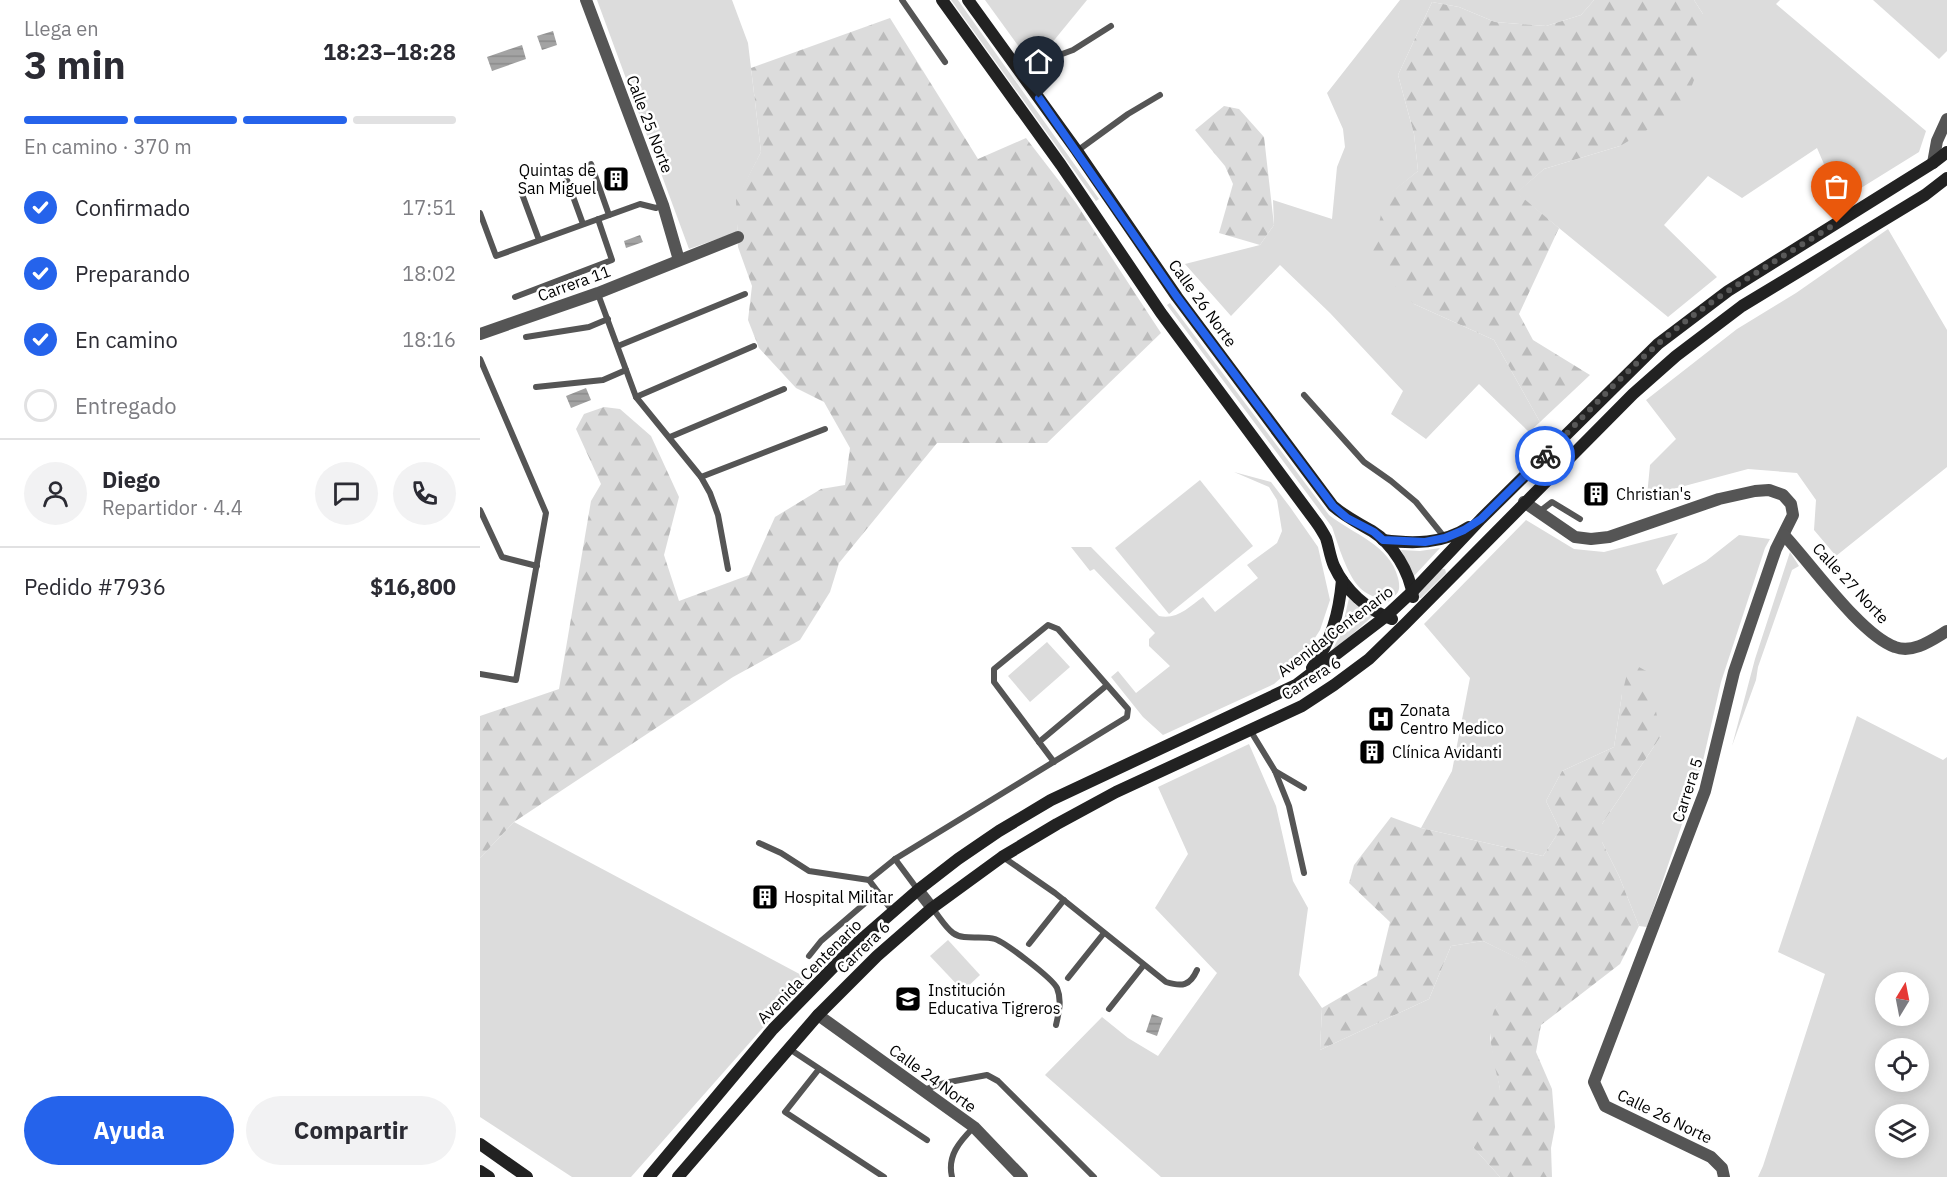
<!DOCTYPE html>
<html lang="es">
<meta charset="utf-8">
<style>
:root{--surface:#fff;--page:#f2f2f3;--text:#2b2b33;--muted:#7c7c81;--line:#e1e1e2;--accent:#2563eb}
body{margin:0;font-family:"IBM Plex Sans",sans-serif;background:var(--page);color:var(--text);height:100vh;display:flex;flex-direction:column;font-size:22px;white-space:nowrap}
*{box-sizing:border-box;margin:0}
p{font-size:20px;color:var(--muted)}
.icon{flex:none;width:33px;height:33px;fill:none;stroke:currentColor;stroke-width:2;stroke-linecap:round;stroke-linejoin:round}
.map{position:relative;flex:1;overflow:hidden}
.drawer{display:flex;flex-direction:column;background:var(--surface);width:480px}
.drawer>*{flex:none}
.needle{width:39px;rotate:10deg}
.controls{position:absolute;left:1395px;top:972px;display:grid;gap:12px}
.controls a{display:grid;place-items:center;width:54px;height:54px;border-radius:50%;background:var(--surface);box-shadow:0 3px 15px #0003;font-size:30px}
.pin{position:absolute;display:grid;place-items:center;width:51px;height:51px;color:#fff;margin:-62px -26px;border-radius:50% 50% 50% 0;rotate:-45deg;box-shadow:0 0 6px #0007}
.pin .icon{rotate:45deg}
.courier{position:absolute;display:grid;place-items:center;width:60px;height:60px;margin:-30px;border:4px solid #2563eb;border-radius:50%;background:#fff;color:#222;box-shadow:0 2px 8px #0007}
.head em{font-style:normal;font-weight:700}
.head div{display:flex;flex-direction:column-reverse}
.head{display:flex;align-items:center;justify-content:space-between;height:102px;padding:0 24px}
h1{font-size:39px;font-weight:700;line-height:45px}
.bar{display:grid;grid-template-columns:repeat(4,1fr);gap:9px 6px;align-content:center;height:72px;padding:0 24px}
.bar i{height:8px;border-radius:4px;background:var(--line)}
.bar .selected{background:var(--accent)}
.bar p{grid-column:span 4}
.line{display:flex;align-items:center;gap:15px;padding:0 24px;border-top:2px solid var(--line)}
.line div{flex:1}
.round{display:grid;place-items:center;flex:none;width:63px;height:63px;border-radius:32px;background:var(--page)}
ol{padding:0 24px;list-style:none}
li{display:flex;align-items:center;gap:18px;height:66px}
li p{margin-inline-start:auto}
li .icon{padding:6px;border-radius:50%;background:var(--accent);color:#fff;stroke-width:4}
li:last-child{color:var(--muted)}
li i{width:33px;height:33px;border:3px solid var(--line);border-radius:50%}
.button{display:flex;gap:12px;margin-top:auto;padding:12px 24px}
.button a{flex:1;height:69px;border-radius:36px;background:var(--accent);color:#fff;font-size:24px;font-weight:700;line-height:69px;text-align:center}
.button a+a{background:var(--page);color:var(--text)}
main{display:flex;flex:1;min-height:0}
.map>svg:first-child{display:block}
.green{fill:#dcdcdc;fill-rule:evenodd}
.forest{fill:url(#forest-firs)}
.water{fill:url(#water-rules)}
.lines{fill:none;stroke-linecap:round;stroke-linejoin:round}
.lane{stroke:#555;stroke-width:6}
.street{stroke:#555;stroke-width:12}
.secondary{stroke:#222;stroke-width:12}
.done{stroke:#595959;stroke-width:6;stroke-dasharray:0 10.8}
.route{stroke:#2563eb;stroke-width:8}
.labels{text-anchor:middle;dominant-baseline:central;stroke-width:5;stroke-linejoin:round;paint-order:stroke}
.street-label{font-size:16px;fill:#000;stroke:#fff}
.poi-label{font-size:16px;fill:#000;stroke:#fff;text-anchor:start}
</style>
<main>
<section class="drawer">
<div class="head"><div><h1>3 min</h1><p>Llega en</p></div><em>18:23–18:28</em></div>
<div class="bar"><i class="selected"></i><i class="selected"></i><i class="selected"></i><i></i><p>En camino · 370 m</p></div>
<ol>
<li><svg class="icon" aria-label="check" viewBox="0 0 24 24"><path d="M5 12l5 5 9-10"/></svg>Confirmado<p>17:51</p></li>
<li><svg class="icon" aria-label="check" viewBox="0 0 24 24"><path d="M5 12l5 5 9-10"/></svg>Preparando<p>18:02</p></li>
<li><svg class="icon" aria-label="check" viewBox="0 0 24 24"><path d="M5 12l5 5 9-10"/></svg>En camino<p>18:16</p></li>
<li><i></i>Entregado</li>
</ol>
<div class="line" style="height:108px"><a class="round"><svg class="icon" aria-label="person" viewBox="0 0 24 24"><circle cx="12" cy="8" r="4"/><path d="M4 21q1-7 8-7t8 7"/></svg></a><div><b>Diego</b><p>Repartidor · 4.4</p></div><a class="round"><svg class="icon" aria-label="chat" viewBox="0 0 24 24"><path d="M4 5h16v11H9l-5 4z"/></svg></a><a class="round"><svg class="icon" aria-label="phone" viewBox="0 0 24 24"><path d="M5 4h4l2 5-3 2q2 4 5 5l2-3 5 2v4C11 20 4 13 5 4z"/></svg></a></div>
<div class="line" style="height:78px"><div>Pedido #7936</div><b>$16,800</b></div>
<div class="button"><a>Ayuda</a><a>Compartir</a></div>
</section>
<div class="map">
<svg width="1467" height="1177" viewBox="0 0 1467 1177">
<defs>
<pattern id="forest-firs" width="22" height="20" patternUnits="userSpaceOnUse" patternTransform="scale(1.5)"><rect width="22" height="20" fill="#dcdcdc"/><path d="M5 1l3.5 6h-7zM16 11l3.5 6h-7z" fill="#bbb"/></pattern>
<pattern id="water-rules" width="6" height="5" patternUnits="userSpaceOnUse" patternTransform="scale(1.5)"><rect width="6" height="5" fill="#a3a3a3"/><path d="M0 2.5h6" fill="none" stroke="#8b8b8b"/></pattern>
</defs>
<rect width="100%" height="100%" fill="#fff"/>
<g class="green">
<polygon points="117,0 252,0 268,43 281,152 257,200 257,232 209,249"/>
<polygon points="471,0 478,0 619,199 616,201"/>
<polygon points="505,0 607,0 553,66"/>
<polygon points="920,0 1114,0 1101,15 1066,26 1015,22 979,7 952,2 918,75 934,134 938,171 905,198 934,304 1014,340 1060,422 1049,432 999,384 946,439 911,414 923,391 850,313 800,265 751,316 705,264 780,245 794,225 793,200 852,219 857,167 865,147 863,129 847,93"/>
<polygon points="1214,0 1300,0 1296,4 1446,131 1439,152 1360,201 1337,148 1262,198 1228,176 1184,225 1237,277 1188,317 1036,193 1064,169 1140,146 1223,14"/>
<polygon points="1393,0 1467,0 1467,51 1459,59"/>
<polygon points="1408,229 1467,330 1467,467 1356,556 1334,530 1336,500 1317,473 1268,469 1167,496 1170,465 1196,439 1166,400 1257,329 1316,293"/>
<path d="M690,303l159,212c24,19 61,30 69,63 1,4 2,10 0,14 -2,3 -7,7 -10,10 -9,-3 -20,-7 -27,-13 -14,-13 -23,-45 -29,-62l-165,-222z"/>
<path d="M754,472l37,10 19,25 28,40 12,53 -10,30 -20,31 -26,23 -111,51 -20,-18 -32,-40 7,-6 18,22 34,-27 -21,-20v-7l6,-6 -61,-64 -4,2 -19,-24h20l68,69c18,4 30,-9 44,-19l12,15 43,-34 -11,-13 30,-22 5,-12 -5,-31 -8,-13z"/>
<polygon points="720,480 773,546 689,614 635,548"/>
<polygon points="1046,520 1094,549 1124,552 1198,533 1176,570 1183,585 1226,561 1259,535 1290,539 1285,548 1241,682 1222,765 1167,927 1159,926 1139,876 1122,842 1122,824 1181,736 1142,694 1134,747 1082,771 1066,801 1080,830 1063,856 941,828 972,771 990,678 944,624"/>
<polygon points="960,548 934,576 921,550 940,551"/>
<polygon points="1310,552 1319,566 1312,570 1278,667 1276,680 1252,746 1275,659"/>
<polygon points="962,569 965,569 966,573 941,598 937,598 937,594"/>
<polygon points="869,598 875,604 894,615 851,653 861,633"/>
<polygon points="567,642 590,667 550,702 528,676"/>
<path d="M1377,716l86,44 4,-3v420h-189l5,-11 62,-192 -47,-22zM1406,982h32v34h-32zM1406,1048h32v34h-32zM1406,1114h32v34h-32z"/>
<polygon points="769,744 796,806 813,881 828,908 819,975 842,1008 840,1050 949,999 971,946 1003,941 1048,963 1035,984 1016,1007 1010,1038 1020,1089 993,1147 1020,1177 681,1177 565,1075 622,1017 648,1038 678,1056 737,973 675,908 708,854 678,787"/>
<polygon points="34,822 327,978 151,1177 92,1177 0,1117 0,858"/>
<polygon points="468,940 500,975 483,991 450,956"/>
</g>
<g class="forest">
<polygon points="1114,0 1214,0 1223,14 1222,59 1203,109 1140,146 1064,169 1037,193 1079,228 1039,314 1053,340 1110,375 1060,422 1014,340 934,304 890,263 905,197 938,171 934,134 918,75 952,2 979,7 1015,22 1066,26 1101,15"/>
<polygon points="410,18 498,159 546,138 596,203 681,333 567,443 457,443 359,563 350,592 320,640 253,677 34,822 0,858 0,716 79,689 111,501 121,484 96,429 104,414 124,407 140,409 171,436 199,497 184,555 199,601 269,575 295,517 341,489 365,485 370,448 344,402 316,388 279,348 268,320 272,286 258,247 256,200 281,152 271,68"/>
<polygon points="744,106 759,109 784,137 794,225 780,245 739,233 753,184 745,166 715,130"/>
<path d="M1150,662l18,10 13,64 -59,88v18l17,34 20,50 -19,38 -79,61 -5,27 16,37 3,38 -4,21 1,29h-52l-27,-30 -3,-37 30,-21c-5,-24 -17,-61 -3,-84 10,-14 22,-27 30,-42l-44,-22 -32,5 -22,53 -109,51 2,-42 55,-32 13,-54 -41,-39 5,-18 37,-48 30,11 122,28 17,-26 -14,-29 16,-30 52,-24 8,-53z"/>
</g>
<g class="water">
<polygon points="73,31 77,45 62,50 57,36"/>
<polygon points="42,45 46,59 12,71 7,57"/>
<polygon points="160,235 163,242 146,248 144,241"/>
<polygon points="106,388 111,400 91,408 86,396"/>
<polygon points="672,1014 683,1018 677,1036 666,1032"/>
</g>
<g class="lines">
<g class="lane">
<polyline points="422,0 465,62"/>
<polyline points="546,80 574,57 593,50 631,26"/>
<polyline points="597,151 648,114 680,95"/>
<polyline points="111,164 129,215"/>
<polyline points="87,180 103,224"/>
<polyline points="42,194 59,240"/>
<polyline points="0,213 16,256 160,204 176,208 183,205"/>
<polyline points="118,294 156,397 221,477 230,493 238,515 248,569"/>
<polyline points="35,297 132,260 118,219"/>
<polyline points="46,337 109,327 128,319"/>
<polyline points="138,346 265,294"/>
<polyline points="0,359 66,513 36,680 0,674"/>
<polyline points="56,387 123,380 146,370"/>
<polyline points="824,395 884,462 911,481 936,502 965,538"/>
<polyline points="156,397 274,346"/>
<polyline points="190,437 304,389"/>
<polyline points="221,477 345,429"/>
<polyline points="0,510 22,557 57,566"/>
<polyline points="1059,512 1072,502 1100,519"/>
<polyline points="770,730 795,771 809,806 824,873"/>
<polyline points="559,742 626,686"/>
<polyline points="795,771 824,788"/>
<polyline points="279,843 301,853 329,871 389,880 413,912"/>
<path d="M523,857l52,36 111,89c16,5 24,4 31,-12"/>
<polyline points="415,859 438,890"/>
<polyline points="389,880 415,859 647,717 648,709 578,629 568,625 514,669 514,682 574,762"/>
<path d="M452,908c7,8 13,19 21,25 11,8 29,2 42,6 11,4 57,39 62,49 5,12 2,24 -1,37"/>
<polyline points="549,944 584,900"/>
<polyline points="329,956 341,941 398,892"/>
<polyline points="588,978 624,933"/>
<polyline points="629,1009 663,966"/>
<polyline points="308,1048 447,1140"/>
<polyline points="339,1069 305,1112 404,1177"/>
<polyline points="443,1090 464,1083 507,1075 518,1081 614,1177"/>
<path d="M472,1177c-5,-21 7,-35 22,-50"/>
</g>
<g class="street">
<polyline points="106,0 183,205 199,260"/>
<polyline points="1453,163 1457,141 1467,119"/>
<polyline points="0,334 118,293 258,237"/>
<polyline points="1044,502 1095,537 1111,539 1129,537 1239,499 1275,491 1289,490 1303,495 1311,504 1313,515 1296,549 1254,672 1225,791 1114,1082 1125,1106 1231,1157 1242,1168 1244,1177"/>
<path d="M1304,535c27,29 77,100 111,112 18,7 37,-7 52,-16"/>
<polyline points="438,890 452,908"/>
<polyline points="338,1015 494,1127 542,1177"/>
</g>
<g class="secondary">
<path d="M462,0l119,165 100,148 155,209c4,5 7,11 10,16 3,9 4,19 8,28 11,24 33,44 58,53"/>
<path d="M488,0l109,151 100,146 156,209c14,12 24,16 39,25 21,13 38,41 41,66"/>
<path d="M903,540c30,4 60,4 86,-13"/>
<path d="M832,668c20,-28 27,-55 30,-88"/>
<polyline points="0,1144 47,1177"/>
<polyline points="0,1171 9,1177"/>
<polyline points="169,1177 293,1029 376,944 438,890 478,859 519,831 571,800 816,685 905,617 933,591 1001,519 1178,344 1248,291 1453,163 1467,152"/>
<polyline points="198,1177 338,1015 397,956 452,908 522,857 577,824 636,792 822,706 854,685 889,659 925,624 1153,394 1196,356 1262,306 1445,195 1467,178"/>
</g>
</g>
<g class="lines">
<path class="done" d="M1065,456c37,-38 74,-78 114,-113 54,-47 117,-82 178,-120"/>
<polyline class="route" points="559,98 697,297 853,506 867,518 894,532 903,540 945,542 965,538 984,530 1001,519 1065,456"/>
</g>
<defs>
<symbol id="building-square" viewBox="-11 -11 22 22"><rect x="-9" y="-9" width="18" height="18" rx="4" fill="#000" stroke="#fff"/><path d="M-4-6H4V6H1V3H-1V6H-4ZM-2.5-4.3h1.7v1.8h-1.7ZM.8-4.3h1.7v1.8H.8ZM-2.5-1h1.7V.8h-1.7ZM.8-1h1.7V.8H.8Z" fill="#fff"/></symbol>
<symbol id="hospital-square" viewBox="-11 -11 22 22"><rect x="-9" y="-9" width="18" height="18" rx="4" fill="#000" stroke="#fff"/><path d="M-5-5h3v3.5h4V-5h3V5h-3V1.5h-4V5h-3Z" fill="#fff"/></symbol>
<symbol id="school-square" viewBox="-11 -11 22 22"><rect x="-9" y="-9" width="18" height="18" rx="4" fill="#000" stroke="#fff"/><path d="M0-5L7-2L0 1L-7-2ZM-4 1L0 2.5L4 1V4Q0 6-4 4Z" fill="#fff"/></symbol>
</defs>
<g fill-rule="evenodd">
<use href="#building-square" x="121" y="164" width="30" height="30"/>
<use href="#building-square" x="1101" y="479" width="30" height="30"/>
<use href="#hospital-square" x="886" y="704" width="30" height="30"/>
<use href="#building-square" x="877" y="737" width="30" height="30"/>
<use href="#building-square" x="270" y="882" width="30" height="30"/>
<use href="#school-square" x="413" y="984" width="30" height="30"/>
</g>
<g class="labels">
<g class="street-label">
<text transform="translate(170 124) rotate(69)">Calle 25 Norte</text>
<text transform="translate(94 283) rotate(-20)">Carrera 11</text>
<text transform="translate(723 303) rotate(54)">Calle 26 Norte</text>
<text transform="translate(1371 583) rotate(47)">Calle 27 Norte</text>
<text transform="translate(855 631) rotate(-37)">Avenida Centenario</text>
<text transform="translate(831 678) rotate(-32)">Carrera 6</text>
<text transform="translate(1207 790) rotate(-72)">Carrera 5</text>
<text transform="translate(383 947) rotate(-44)">Carrera 6</text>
<text transform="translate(329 971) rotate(-45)">Avenida Centenario</text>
<text transform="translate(453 1078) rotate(36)">Calle 24 Norte</text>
<text transform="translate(1185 1116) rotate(26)">Calle 26 Norte</text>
</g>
<g class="poi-label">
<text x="116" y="170" text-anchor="end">Quintas de<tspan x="116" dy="18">San Miguel</tspan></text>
<text x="1136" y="494">Christian's</text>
<text x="920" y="710">Zonata<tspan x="920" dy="18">Centro Medico</tspan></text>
<text x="912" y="752">Clínica Avidanti</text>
<text x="304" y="897">Hospital Militar</text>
<text x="448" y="990">Institución<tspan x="448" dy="18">Educativa Tigreros</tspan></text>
</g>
</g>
</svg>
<div class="controls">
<a><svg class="needle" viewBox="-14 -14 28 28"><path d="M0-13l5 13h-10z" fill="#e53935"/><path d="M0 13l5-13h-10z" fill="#7c7c81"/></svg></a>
<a><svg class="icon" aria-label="locate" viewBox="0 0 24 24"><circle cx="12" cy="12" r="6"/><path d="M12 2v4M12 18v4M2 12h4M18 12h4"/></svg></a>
<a><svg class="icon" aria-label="layers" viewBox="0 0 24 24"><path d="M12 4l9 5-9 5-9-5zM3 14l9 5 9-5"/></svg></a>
</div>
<div class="pin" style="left:1357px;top:223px;background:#ea580c"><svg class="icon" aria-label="bag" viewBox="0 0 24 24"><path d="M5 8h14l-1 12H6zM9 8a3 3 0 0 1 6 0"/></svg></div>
<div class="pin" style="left:559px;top:98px;background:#1f2937"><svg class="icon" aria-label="home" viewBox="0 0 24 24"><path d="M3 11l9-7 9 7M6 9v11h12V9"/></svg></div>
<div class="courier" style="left:1065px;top:456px"><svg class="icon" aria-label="bike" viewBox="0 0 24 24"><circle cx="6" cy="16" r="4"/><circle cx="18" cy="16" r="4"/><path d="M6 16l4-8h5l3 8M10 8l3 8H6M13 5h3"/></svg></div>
</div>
</main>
